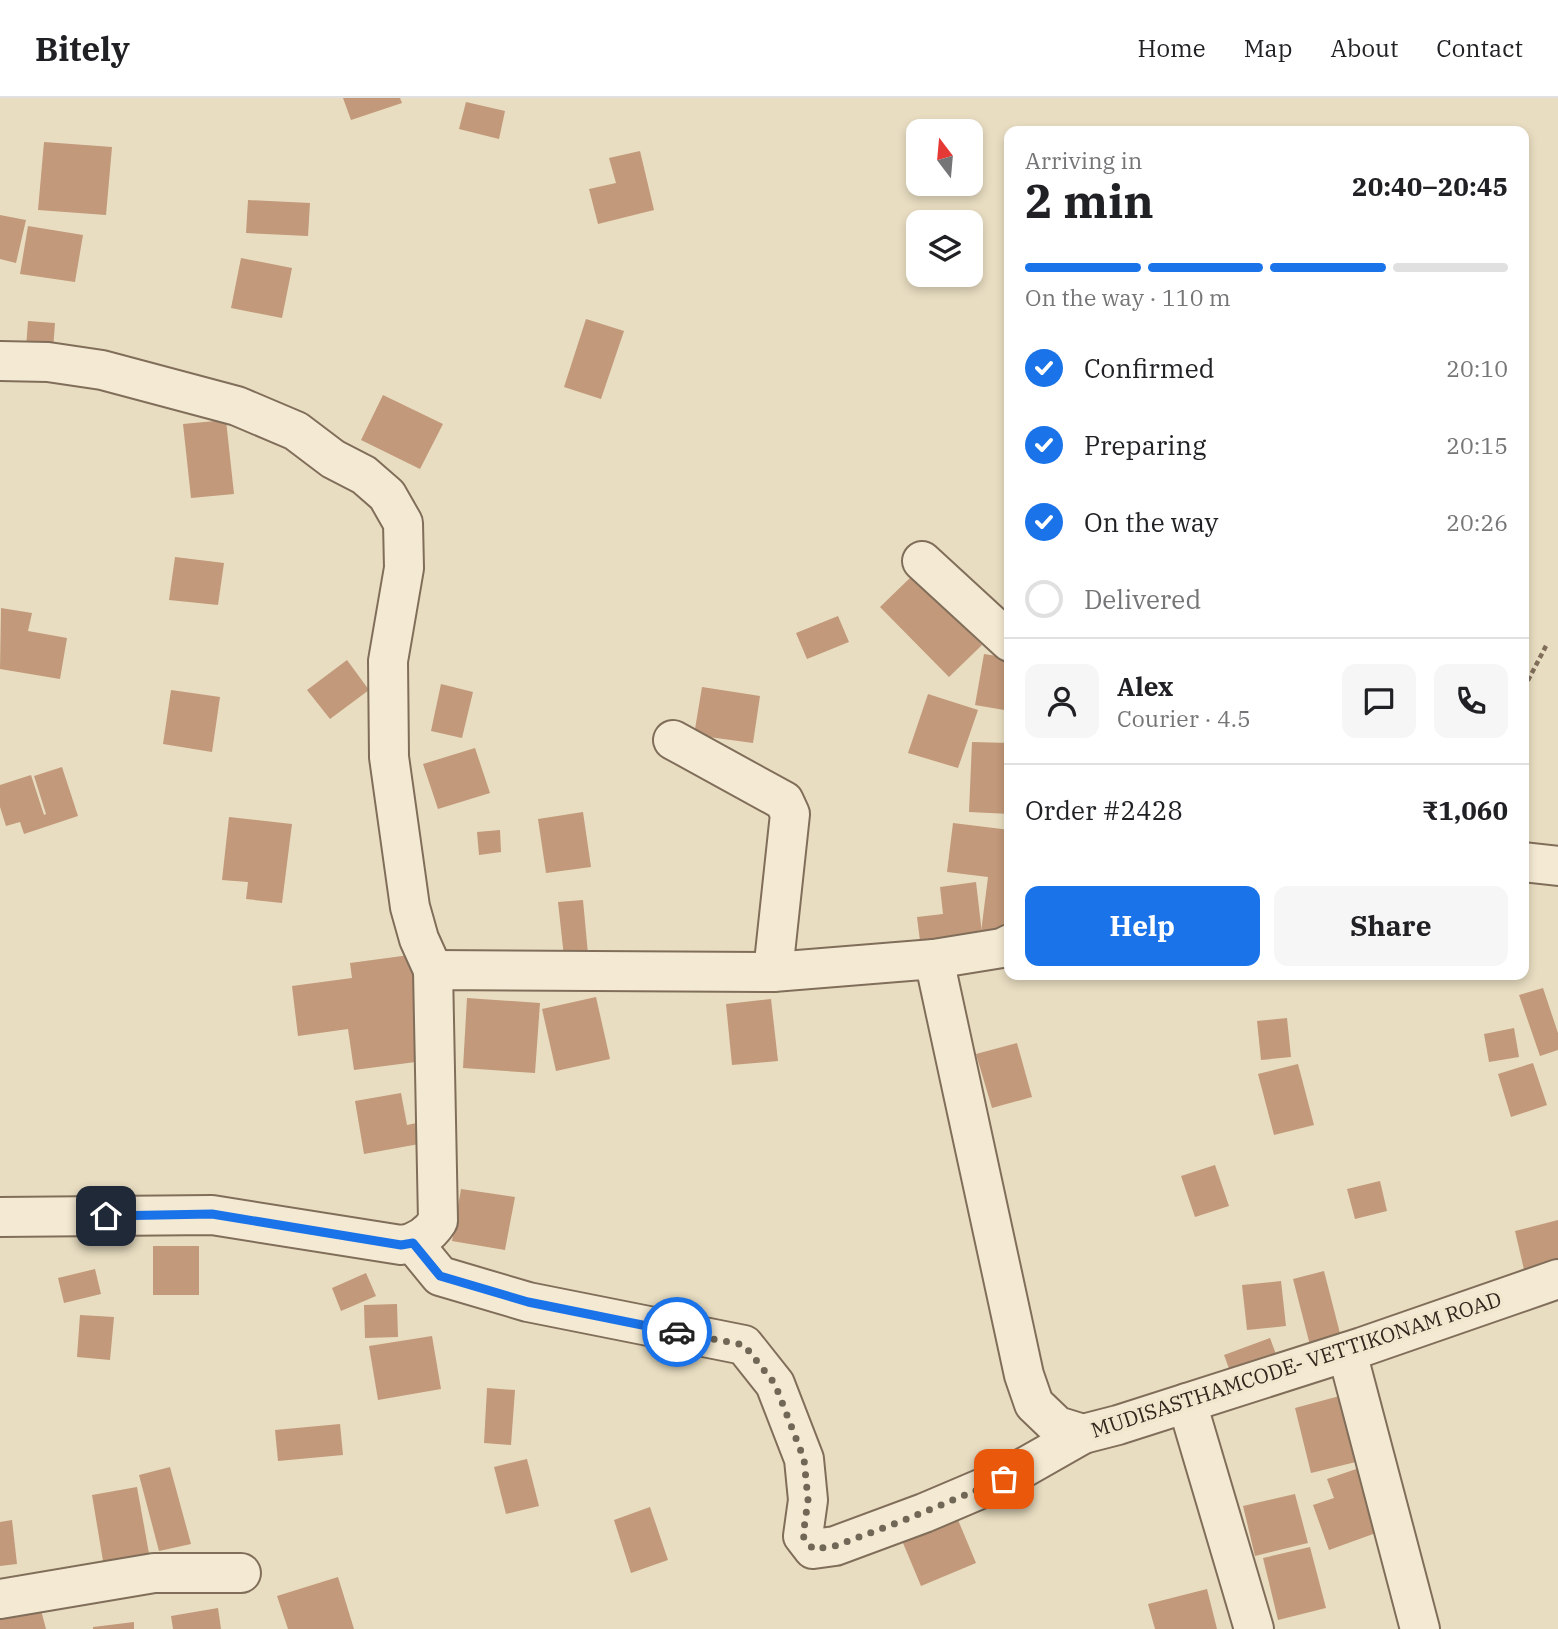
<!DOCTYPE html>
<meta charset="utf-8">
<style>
:root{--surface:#fff;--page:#f6f6f6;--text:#202124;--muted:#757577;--line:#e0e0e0;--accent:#1a73e8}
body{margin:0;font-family:"IBM Plex Serif",serif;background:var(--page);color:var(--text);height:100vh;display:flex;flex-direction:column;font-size:26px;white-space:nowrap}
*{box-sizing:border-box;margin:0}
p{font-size:23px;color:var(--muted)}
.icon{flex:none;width:38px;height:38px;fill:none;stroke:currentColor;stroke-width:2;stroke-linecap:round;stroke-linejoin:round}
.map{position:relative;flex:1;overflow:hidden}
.side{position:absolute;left:1004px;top:28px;width:525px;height:854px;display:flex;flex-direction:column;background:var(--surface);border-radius:14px;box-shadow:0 4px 10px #0003}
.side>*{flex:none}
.needle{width:46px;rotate:344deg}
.tools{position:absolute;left:906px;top:21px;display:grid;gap:14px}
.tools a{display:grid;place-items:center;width:77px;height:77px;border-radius:14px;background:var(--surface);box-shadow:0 4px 10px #0003;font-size:35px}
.pin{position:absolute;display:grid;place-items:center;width:60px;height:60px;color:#fff;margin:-30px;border-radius:14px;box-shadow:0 4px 10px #0006}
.courier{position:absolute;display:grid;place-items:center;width:70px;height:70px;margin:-35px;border:5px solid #1a73e8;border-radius:50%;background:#fff;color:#222;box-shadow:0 2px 9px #0007}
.head em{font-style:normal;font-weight:700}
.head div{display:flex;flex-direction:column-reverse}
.head{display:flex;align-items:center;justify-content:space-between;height:119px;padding:0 21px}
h1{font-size:46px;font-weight:700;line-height:52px}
.bar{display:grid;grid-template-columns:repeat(4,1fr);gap:10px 7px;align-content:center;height:84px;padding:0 21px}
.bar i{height:9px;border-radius:5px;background:var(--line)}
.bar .current{background:var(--accent)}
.bar p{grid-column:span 4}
.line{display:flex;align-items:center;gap:18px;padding:0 21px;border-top:2px solid var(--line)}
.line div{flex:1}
.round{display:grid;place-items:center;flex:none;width:74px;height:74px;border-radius:14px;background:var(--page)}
ol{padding:0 21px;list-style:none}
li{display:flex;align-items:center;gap:21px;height:77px}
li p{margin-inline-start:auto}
li .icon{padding:7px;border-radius:50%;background:var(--accent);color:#fff;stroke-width:4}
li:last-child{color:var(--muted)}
li i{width:38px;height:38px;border:4px solid var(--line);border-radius:50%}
.button{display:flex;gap:14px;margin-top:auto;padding:14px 21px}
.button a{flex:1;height:80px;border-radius:14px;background:var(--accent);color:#fff;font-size:28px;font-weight:700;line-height:80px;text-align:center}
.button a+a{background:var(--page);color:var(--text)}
header{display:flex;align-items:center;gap:42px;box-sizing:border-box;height:98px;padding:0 35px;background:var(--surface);border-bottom:2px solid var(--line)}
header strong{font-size:33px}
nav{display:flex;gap:38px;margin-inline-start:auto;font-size:24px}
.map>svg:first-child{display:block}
.building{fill:#c2997a}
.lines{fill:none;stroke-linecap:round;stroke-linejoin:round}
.minor-casing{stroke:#806e5a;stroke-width:42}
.path{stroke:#806e5a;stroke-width:4.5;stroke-dasharray:5 3.5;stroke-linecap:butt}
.minor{stroke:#f4ead3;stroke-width:38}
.done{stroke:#716756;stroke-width:7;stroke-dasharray:0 12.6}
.route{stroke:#1a73e8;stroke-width:9}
.labels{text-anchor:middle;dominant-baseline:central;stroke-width:7;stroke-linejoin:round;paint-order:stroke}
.street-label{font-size:21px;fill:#31271d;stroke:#f1e7cf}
</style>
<header>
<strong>Bitely</strong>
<nav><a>Home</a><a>Map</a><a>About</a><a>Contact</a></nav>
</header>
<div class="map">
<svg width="1558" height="1531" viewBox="0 0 1558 1531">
<rect width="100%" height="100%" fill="#e8ddc1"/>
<g class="building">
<polygon points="343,0 400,0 402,5 351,22"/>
<polygon points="466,4 505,13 499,41 459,31"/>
<polygon points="44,44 112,49 106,117 38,112"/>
<polygon points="640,53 654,112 598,126 589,91 616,85 609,60"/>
<polygon points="248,102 310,105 308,138 246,135"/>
<polygon points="0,117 26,122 16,165 0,161"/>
<polygon points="28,128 83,137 75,184 20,176"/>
<polygon points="241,160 292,170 282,220 231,210"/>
<polygon points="586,221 624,233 601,301 564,289"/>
<polygon points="28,223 55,225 53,252 26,250"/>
<polygon points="383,297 443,326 420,371 361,342"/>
<polygon points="226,322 234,396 191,400 183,326"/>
<polygon points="175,459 224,465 218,507 169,502"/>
<polygon points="913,477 982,547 949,579 880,509"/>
<polygon points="1,510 32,515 28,533 67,540 60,581 0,571"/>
<polygon points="838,518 849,544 807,561 796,535"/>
<polygon points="984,556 1010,560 1010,613 975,607"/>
<polygon points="347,562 369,592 330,621 307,592"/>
<polygon points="441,586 473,594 462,640 431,633"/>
<polygon points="702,589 760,598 753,645 694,637"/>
<polygon points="171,592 220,599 212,654 163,646"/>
<polygon points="928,596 978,612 958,670 908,655"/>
<polygon points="972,644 1010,645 1010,716 969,714"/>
<polygon points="475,650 490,695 438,711 423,666"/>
<polygon points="62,669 78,718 24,736 20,724 6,728 0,709 0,687 31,677 44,717 46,716 34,678"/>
<polygon points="583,714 591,769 546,775 538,721"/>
<polygon points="229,719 292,726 282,805 246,801 248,784 222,782"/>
<polygon points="953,725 1010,732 1010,837 981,834 988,779 947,774"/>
<polygon points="500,732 501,754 479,757 477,734"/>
<polygon points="976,784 983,844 921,851 917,819 943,816 940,789"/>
<polygon points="583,802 588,856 564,859 558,804"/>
<polygon points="417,856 431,962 354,972 348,931 298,938 292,888 352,880 350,865"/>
<polygon points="1543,890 1558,935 1558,952 1540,958 1519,897"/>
<polygon points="596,899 610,961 556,973 542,911"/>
<polygon points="467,900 540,905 535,975 463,970"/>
<polygon points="771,901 778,963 732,967 726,906"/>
<polygon points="1287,920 1291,959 1261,962 1257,923"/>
<polygon points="1514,930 1519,959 1489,964 1484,936"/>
<polygon points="1017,945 1032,999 992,1010 976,956"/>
<polygon points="1533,965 1547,1007 1511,1019 1498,976"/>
<polygon points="1298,966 1314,1027 1274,1037 1258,976"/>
<polygon points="401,995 407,1027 426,1023 430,1044 364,1056 355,1003"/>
<polygon points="1215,1067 1229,1108 1195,1119 1181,1078"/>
<polygon points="1380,1083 1387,1113 1355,1121 1347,1091"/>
<polygon points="461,1091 515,1099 505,1152 452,1143"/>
<polygon points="1558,1122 1558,1168 1525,1176 1515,1133"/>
<rect x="153" y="1148" width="46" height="49"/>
<polygon points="95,1171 101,1196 64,1205 58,1180"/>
<polygon points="1324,1173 1343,1247 1312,1255 1293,1181"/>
<polygon points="366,1175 376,1198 341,1213 332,1190"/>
<polygon points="1281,1183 1286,1228 1247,1232 1242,1187"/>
<polygon points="397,1206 398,1239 365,1240 364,1207"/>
<polygon points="80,1217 114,1219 110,1262 77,1259"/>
<polygon points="432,1238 441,1291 378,1302 369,1248"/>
<polygon points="1270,1240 1280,1267 1234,1284 1224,1257"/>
<polygon points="487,1290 515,1292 511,1347 484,1345"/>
<polygon points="1347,1296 1364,1362 1311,1375 1295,1310"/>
<polygon points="340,1326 343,1357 278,1363 275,1332"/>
<polygon points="527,1361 539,1408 506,1416 494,1369"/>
<polygon points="1365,1368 1387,1431 1329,1452 1313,1407 1334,1400 1327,1381"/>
<polygon points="170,1369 191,1446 159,1453 139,1377"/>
<polygon points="137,1389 150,1461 104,1469 92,1397"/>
<polygon points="1295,1396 1308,1445 1255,1458 1243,1408"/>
<polygon points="650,1409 668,1462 631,1475 614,1422"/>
<polygon points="953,1410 976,1465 921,1488 898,1433"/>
<polygon points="12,1422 17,1466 0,1468 0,1424"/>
<polygon points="1310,1449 1326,1510 1278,1522 1263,1460"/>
<polygon points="338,1479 354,1531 288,1531 277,1498"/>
<polygon points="1207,1491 1217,1531 1155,1531 1148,1506"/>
<polygon points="38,1501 46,1531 0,1531 0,1512"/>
<polygon points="218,1510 221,1531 173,1531 171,1518"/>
<polygon points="134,1524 134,1531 93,1531 93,1529"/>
</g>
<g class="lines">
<defs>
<g id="minor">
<polyline points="0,263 48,264 102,272 237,308 296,333 333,361 364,377 387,397 403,425 404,470 388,563 389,659 410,809 419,841 433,872"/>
<polyline points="922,463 1010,544"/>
<polyline points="673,642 784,703 790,716 773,874"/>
<polyline points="1524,764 1558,768"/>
<polyline points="934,861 1002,850 1010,846"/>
<path d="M0,1119l212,-2 189,30c16,-2 28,-10 37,-24l-5,-251 340,2 161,-13 90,416 10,29 23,22 26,8 35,-9 244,-78 196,-68"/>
<polyline points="413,1145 440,1178 528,1204 744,1247 775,1286 804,1361 808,1402 803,1438 813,1451 835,1448 924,1415 1004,1381 1083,1336"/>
<polyline points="1347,1254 1420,1531"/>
<polyline points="1187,1305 1254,1531"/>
<polyline points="0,1501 154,1475 241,1475"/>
</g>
</defs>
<use href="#minor" class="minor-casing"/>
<polyline class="path" points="1524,590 1547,546"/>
<use href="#minor" class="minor"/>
</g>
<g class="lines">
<polyline class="done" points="677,1234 744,1247 775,1286 804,1361 808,1402 803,1438 813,1451 835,1448 902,1423 1004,1381"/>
<polyline class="route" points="106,1118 212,1116 401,1147 413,1145 440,1178 528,1204 677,1234"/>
</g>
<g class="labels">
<g class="street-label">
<text transform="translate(1296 1266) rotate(-18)">MUDISASTHAMCODE- VETTIKONAM ROAD</text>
</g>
</g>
</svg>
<div class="tools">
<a><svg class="needle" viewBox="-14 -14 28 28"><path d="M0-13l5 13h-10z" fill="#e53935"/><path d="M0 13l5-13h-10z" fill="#757577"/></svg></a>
<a><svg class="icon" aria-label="layers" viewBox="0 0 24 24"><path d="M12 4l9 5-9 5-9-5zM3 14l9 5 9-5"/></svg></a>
</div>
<div class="pin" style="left:1004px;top:1381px;background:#ea580c"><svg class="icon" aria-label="bag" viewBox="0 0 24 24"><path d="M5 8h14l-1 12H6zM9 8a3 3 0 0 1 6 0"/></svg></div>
<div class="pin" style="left:106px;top:1118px;background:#1f2937"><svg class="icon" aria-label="home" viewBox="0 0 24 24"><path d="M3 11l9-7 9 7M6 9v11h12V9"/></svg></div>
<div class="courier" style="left:677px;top:1234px"><svg class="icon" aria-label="car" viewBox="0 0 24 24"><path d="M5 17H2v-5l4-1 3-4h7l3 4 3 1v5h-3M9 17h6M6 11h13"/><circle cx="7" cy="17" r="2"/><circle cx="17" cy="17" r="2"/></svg></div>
<section class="side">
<div class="head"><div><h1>2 min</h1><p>Arriving in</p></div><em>20:40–20:45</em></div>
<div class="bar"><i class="current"></i><i class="current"></i><i class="current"></i><i></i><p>On the way · 110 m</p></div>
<ol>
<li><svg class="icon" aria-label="check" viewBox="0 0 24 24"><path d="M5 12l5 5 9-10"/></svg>Confirmed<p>20:10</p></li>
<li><svg class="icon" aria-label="check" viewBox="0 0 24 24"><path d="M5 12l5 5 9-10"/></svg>Preparing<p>20:15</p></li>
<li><svg class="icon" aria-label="check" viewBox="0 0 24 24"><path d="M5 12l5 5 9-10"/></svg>On the way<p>20:26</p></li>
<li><i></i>Delivered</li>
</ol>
<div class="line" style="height:126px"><a class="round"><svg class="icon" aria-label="person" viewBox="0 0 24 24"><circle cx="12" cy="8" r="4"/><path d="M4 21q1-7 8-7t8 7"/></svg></a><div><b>Alex</b><p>Courier · 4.5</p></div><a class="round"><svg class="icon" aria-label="chat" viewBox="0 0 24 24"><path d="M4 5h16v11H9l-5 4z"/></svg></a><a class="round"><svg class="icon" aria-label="phone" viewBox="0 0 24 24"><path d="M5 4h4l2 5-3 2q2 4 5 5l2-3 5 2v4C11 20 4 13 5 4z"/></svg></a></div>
<div class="line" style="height:91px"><div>Order #2428</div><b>₹1,060</b></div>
<div class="button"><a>Help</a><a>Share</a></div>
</section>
</div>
